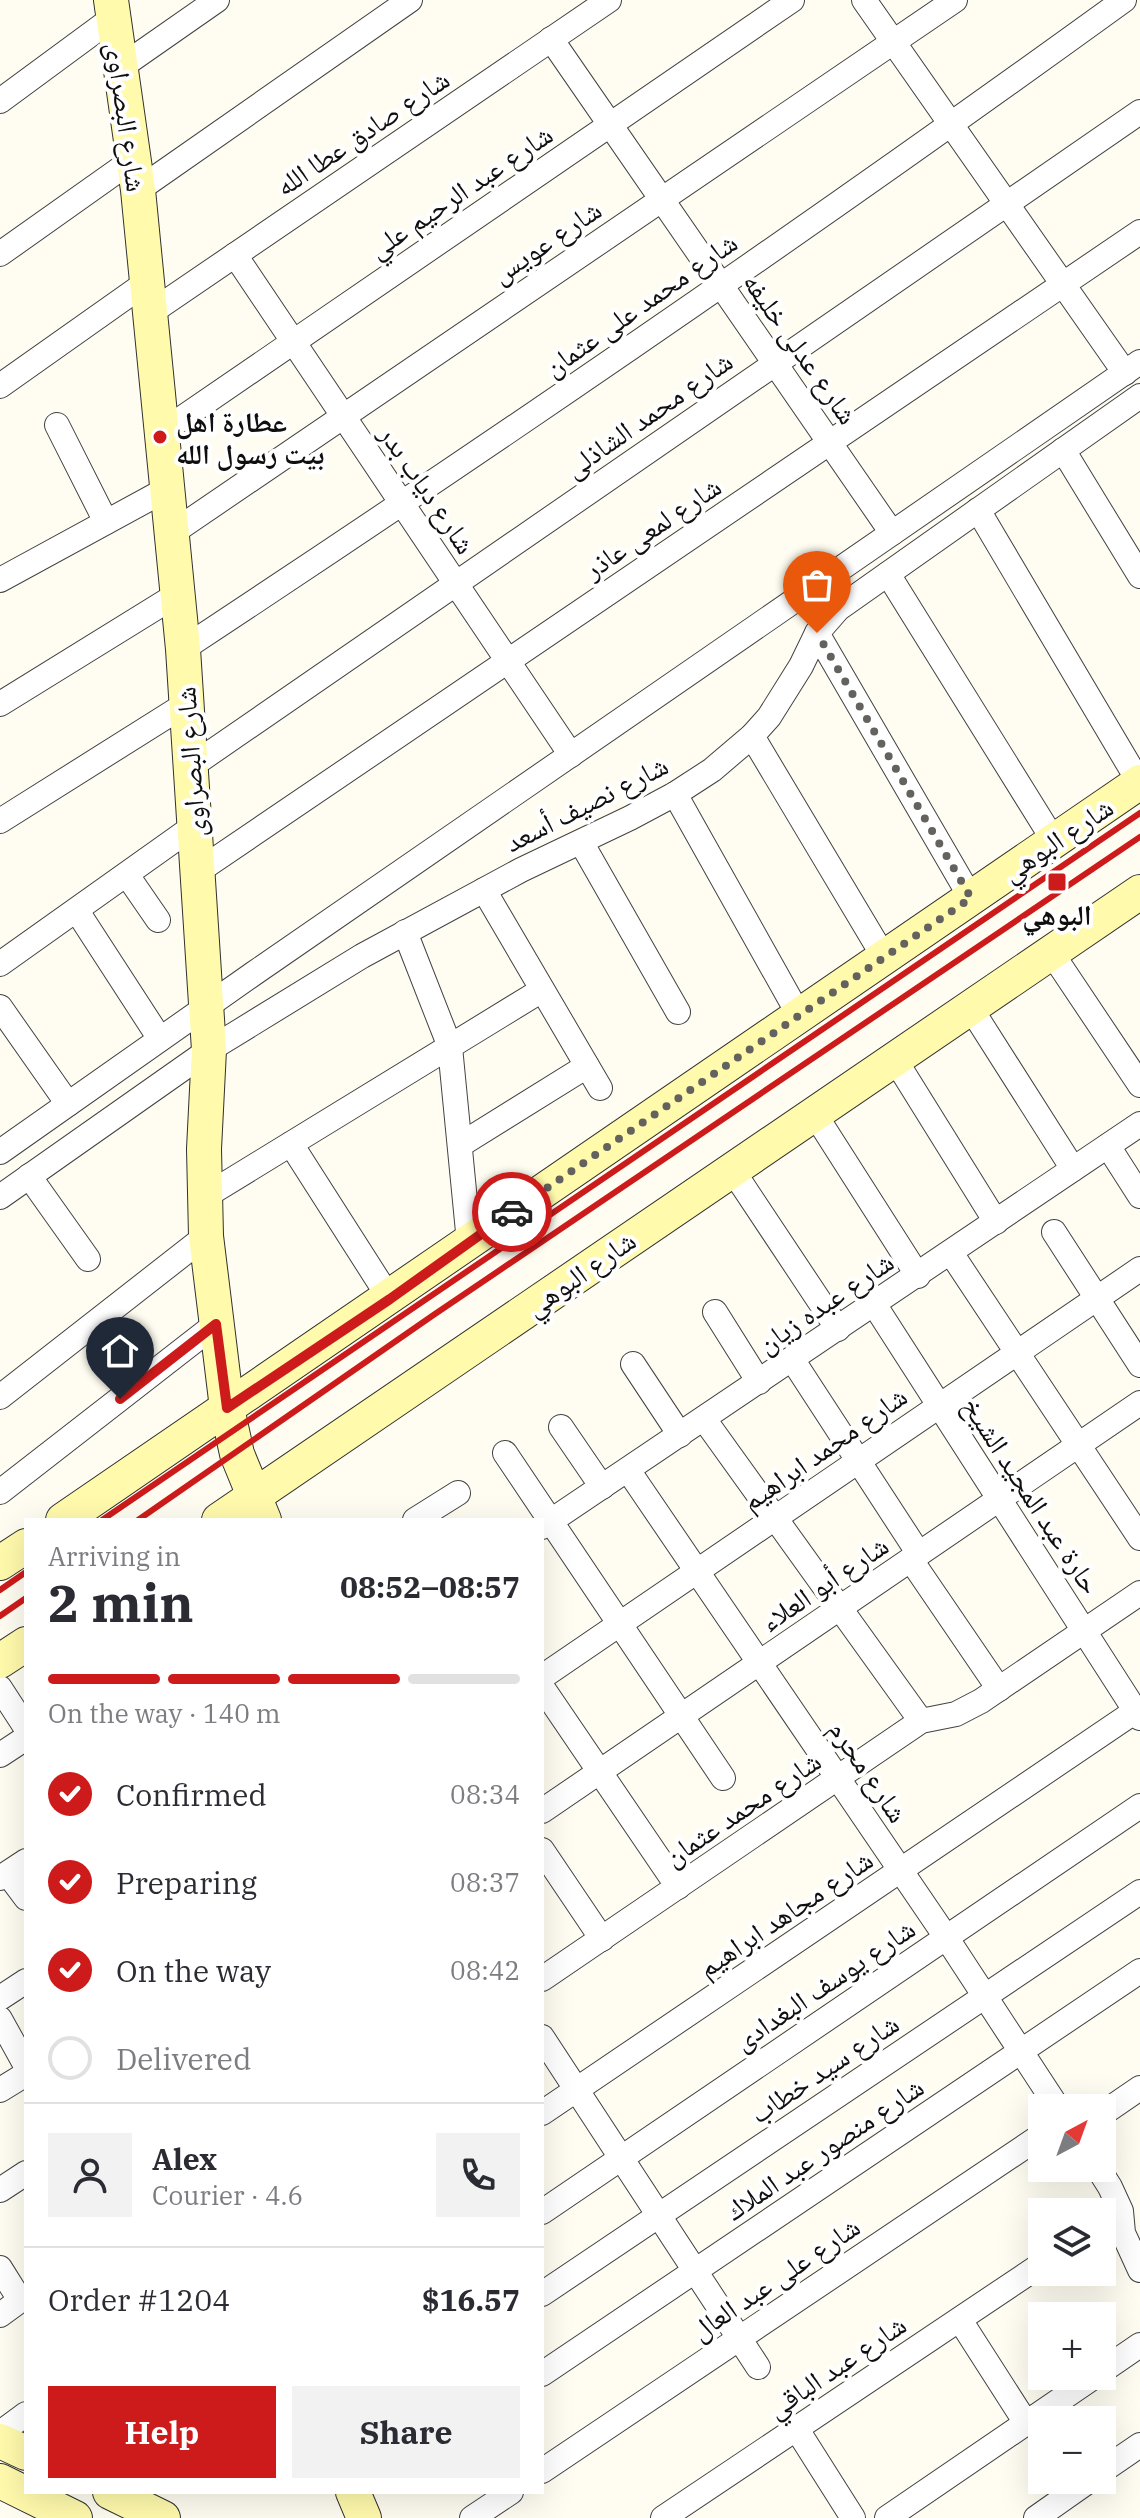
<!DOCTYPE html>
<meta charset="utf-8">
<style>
:root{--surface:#fff;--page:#f2f2f3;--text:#2b2b33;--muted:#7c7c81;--line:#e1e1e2;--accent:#cc1b1a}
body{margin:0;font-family:"IBM Plex Serif","Noto Naskh Arabic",serif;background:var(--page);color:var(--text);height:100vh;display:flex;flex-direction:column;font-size:30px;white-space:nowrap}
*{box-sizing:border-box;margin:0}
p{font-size:26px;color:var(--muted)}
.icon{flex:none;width:44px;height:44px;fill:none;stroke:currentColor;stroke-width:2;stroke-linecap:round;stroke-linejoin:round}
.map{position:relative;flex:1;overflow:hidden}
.drawer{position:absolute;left:24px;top:1518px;width:520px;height:976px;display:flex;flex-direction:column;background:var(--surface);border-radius:0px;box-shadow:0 8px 32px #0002}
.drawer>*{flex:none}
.needle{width:52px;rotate:41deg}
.controls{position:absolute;left:1028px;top:2094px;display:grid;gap:16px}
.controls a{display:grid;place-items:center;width:88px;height:88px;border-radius:0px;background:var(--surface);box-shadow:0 8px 32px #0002;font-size:40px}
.pin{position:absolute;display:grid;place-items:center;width:68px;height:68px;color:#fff;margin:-82px -34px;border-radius:50% 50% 50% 0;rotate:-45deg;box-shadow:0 0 8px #0007}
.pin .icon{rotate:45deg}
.courier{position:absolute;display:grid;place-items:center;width:80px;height:80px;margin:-40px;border:6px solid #cc1b1a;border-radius:50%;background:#fff;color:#222;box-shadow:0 2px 10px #0007}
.head em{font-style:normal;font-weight:700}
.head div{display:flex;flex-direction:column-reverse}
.head{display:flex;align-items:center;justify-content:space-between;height:136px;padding:0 24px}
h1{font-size:52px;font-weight:700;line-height:60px}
.bar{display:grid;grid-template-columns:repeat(4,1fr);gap:12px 8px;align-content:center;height:96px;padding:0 24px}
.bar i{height:10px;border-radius:6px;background:var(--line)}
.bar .selected{background:var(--accent)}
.bar p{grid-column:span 4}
.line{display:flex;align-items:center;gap:20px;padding:0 24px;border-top:2px solid var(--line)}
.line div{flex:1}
.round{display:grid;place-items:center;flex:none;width:84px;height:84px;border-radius:0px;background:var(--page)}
ol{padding:0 24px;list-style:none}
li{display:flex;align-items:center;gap:24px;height:88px}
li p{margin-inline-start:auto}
li .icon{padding:8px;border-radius:50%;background:var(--accent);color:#fff;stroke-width:4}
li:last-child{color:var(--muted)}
li i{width:44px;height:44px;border:4px solid var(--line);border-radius:50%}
.action{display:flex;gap:16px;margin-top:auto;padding:16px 24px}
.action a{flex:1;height:92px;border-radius:0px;background:var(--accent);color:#fff;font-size:32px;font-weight:700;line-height:92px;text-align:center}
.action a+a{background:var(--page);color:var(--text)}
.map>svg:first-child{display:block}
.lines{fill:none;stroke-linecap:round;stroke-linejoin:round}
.street-casing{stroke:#424242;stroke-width:26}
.secondary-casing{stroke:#313131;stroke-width:36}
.street{stroke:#fff;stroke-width:24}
.secondary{stroke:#fffaac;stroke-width:34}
.rail{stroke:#cc1b1a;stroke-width:6}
.done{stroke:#63625e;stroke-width:8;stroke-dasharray:0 14.4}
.route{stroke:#cc1b1a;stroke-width:10}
.poi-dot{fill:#cc1b1a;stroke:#fff;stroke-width:3}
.labels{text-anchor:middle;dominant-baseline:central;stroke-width:8;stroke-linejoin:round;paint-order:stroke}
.street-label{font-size:28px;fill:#0f0f0f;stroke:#fff}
.poi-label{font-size:28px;font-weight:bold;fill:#0f0f0f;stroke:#fff;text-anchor:start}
</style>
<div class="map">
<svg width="1140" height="2518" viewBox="0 0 1140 2518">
<rect width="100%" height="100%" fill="#fffdf1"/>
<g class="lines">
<defs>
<g id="street">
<polyline points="864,0 1125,373"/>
<polyline points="551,39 892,533"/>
<polyline points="121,67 217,0"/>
<polyline points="0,101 114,17"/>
<polyline points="138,190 410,0"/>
<polyline points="0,254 134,159"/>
<polyline points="235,255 571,755"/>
<polyline points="150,313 609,0"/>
<polyline points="0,386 147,282"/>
<polyline points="57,425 106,522"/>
<polyline points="162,432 792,0"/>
<polyline points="1063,450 1140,576"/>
<polyline points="978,510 1139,782"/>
<polyline points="172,533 955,0"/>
<polyline points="888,574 1054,841"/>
<polyline points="0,580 167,489"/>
<polyline points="817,633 971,898"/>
<path d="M183,649c318,-210 633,-426 941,-649"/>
<polyline points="0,704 178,594"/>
<polyline points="752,736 884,957"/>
<polyline points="190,767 1140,112"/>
<polyline points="675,794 799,1015"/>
<polyline points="0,821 186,704"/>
<polyline points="581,842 678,1012"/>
<polyline points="197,872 1140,232"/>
<polyline points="127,875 158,920"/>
<polyline points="484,890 600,1088"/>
<polyline points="77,911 160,1039"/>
<polyline points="405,932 450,1047 469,1242"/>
<polyline points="1051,952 1140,1085"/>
<polyline points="0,964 194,826"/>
<polyline points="0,1007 68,1104"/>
<polyline points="970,1007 1073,1169"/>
<polyline points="894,1058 996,1222"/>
<polyline points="814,1113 918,1276"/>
<polyline points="291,1144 390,1299"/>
<polyline points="460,1145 587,1066"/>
<polyline points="1108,1146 1140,1196"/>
<polyline points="0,1152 253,974 1140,362"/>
<polyline points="731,1168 838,1329"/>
<polyline points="29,1176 88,1259"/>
<polyline points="0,1197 209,1050 362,956 521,870 630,818 675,794 712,770 752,736 769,717 801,666 817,633 838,609 1140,396"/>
<polyline points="204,1197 542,990"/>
<polyline points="1054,1232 1140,1365"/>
<polyline points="951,1253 1140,1538"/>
<polyline points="874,1304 1140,1718"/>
<polyline points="715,1312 759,1382"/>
<polyline points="792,1359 919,1554"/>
<polyline points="633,1364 680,1435"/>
<polyline points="0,1397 206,1236"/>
<polyline points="704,1419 921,1721"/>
<polyline points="561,1427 602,1487"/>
<polyline points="505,1453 723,1778"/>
<polyline points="628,1470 946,1937 1058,2108"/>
<polyline points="0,1492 216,1324"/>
<polyline points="415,1520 458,1493"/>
<polyline points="542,1527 1140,1124"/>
<polyline points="911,1560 999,1689"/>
<polyline points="542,1677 1140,1269"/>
<polyline points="542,1687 678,1887"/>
<polyline points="0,1688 26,1728"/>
<polyline points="0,1755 26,1738"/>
<polyline points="542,1811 1140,1403"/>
<polyline points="542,1850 602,1939"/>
<polyline points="8,1874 26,1898"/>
<polyline points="0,1878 26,1861"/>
<polyline points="542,1979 921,1721 956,1714 981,1701 1140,1593"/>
<polyline points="0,1998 26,1981"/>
<polyline points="0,2019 26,2066"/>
<polyline points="542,2037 758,2367"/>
<polyline points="0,2090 26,2074"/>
<polyline points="542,2113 1140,1708"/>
<polyline points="1102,2114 1140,2088"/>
<polyline points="1098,2168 1110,2187 1121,2211 1123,2233 1140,2270"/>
<polyline points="0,2190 26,2173"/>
<polyline points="542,2212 1140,1806"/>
<polyline points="0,2268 20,2300"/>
<polyline points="542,2294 1140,1892"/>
<polyline points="0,2315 26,2296"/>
<polyline points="960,2320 1026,2423"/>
<polyline points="1102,2371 1140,2345"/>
<polyline points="542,2374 1140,1971"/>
<polyline points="796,2428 853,2518"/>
<polyline points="0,2433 26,2414"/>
<polyline points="542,2471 1042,2135"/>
<polyline points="1102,2471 1140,2445"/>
<polyline points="472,2518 511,2492"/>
<polyline points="663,2518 1042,2264"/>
<polyline points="887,2518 1095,2376"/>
<polyline points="1036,2518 1090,2480"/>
</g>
<g id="secondary">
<polyline points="111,0 138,190 183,649 209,1050 204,1149 206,1236 227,1408 237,1454 264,1520"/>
<polyline points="63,1520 1140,782"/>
<polyline points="219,1520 1140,892"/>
<polyline points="0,1563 26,1546"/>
<polyline points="0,1661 26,1644"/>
<polyline points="0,2441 26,2453"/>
<polyline points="0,2481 75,2518"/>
<polyline points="110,2492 163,2518"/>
<polyline points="353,2492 364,2518"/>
</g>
</defs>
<use href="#street" class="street-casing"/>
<use href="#secondary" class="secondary-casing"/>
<use href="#street" class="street"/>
<use href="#secondary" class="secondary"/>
<g class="rail">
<polyline points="102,1520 1140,813"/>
<polyline points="138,1520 432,1316 1140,837"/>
<polyline points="0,1590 26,1572"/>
<polyline points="0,1616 26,1598"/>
</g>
</g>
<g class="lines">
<polyline class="done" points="512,1212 971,898 817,633"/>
<polyline class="route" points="120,1399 216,1324 227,1408 390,1299 512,1212"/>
</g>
<g class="poi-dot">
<circle cx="160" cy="437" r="8"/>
<rect x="1047" y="872" width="20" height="20" rx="4"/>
</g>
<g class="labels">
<g class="street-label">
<text transform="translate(127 117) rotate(82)">شارع البصراوى</text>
<text transform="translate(362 132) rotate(-34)">شارع صادق عطا الله</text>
<text transform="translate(460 191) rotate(-34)">شارع عبد الرحيم علي</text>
<text transform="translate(546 241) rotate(-34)">شارع عويس</text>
<text transform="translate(640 304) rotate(-35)">شارع محمد على عثمان</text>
<text transform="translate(801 348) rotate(55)">شارع عدلى خليفه</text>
<text transform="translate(648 414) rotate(-35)">شارع محمد الشاذلى</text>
<text transform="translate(428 489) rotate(56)">شارع دياب بدر</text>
<text transform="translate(652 527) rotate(-34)">شارع لمعى عاذر</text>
<text transform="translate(190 762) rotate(-94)">شارع البصراوى</text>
<text transform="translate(586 803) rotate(-27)">شارع نصيف أسعد</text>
<text transform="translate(1057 839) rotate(-34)">شارع البوهي</text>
<text transform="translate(580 1273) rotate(-35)">شارع البوهي</text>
<text transform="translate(825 1302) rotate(-34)">شارع عبده زيان</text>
<text transform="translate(824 1448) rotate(-35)">شارع محمد ابراهيم</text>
<text transform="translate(1032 1495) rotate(57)">حارة عبد المجيد الشيخ</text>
<text transform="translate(824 1583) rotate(-34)">شارع أبو العلاء</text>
<text transform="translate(869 1771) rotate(56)">شارع محرم</text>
<text transform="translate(742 1808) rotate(-34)">شارع محمد عثمان</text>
<text transform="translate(785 1913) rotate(-34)">شارع مجاهد ابراهيم</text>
<text transform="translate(824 1984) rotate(-34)">شارع يوسف البغدادى</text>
<text transform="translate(824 2068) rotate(-34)">شارع سيد خطاب</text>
<text transform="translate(824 2148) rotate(-34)">شارع منصور عبد الملاك</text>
<text transform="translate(775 2278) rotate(-34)">شارع على عبد العال</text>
<text transform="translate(836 2366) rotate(-34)">شارع عبد الباقي</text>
</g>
<g class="poi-label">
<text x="176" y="421">عطارة اهل<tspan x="176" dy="32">بيت رسول الله</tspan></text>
<text x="1057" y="914" text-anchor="middle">البوهي</text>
</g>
</g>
</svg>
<div class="controls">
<a><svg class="needle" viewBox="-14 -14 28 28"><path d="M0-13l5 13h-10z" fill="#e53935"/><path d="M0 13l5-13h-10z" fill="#7c7c81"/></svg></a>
<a><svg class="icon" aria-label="layers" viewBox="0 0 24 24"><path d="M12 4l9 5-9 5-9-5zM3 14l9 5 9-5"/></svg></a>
<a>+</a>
<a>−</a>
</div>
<div class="pin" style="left:817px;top:633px;background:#ea580c"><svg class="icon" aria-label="bag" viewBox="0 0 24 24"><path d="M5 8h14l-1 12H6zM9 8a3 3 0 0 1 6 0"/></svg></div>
<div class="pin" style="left:120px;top:1399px;background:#1f2937"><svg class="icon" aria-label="home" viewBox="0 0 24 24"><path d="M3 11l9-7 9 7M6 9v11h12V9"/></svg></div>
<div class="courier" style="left:512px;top:1212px"><svg class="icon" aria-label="car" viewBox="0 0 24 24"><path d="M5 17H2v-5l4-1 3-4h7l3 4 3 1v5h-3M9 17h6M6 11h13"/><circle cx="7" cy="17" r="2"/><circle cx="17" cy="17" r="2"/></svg></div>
<section class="drawer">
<div class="head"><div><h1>2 min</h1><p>Arriving in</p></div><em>08:52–08:57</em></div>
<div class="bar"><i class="selected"></i><i class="selected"></i><i class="selected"></i><i></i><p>On the way · 140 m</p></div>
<ol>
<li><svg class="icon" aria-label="check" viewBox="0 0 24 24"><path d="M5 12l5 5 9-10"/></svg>Confirmed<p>08:34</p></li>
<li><svg class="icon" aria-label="check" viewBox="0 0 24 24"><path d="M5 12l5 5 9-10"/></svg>Preparing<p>08:37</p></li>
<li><svg class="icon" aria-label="check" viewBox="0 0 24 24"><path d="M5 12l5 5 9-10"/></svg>On the way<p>08:42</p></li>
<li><i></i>Delivered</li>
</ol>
<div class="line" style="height:144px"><a class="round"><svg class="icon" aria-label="person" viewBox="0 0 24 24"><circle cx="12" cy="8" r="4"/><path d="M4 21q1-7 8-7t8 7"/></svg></a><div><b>Alex</b><p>Courier · 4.6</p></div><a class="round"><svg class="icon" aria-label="phone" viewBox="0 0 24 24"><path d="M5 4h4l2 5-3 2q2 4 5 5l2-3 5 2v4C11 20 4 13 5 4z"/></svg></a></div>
<div class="line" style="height:104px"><div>Order #1204</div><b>$16.57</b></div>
<div class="action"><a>Help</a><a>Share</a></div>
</section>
</div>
